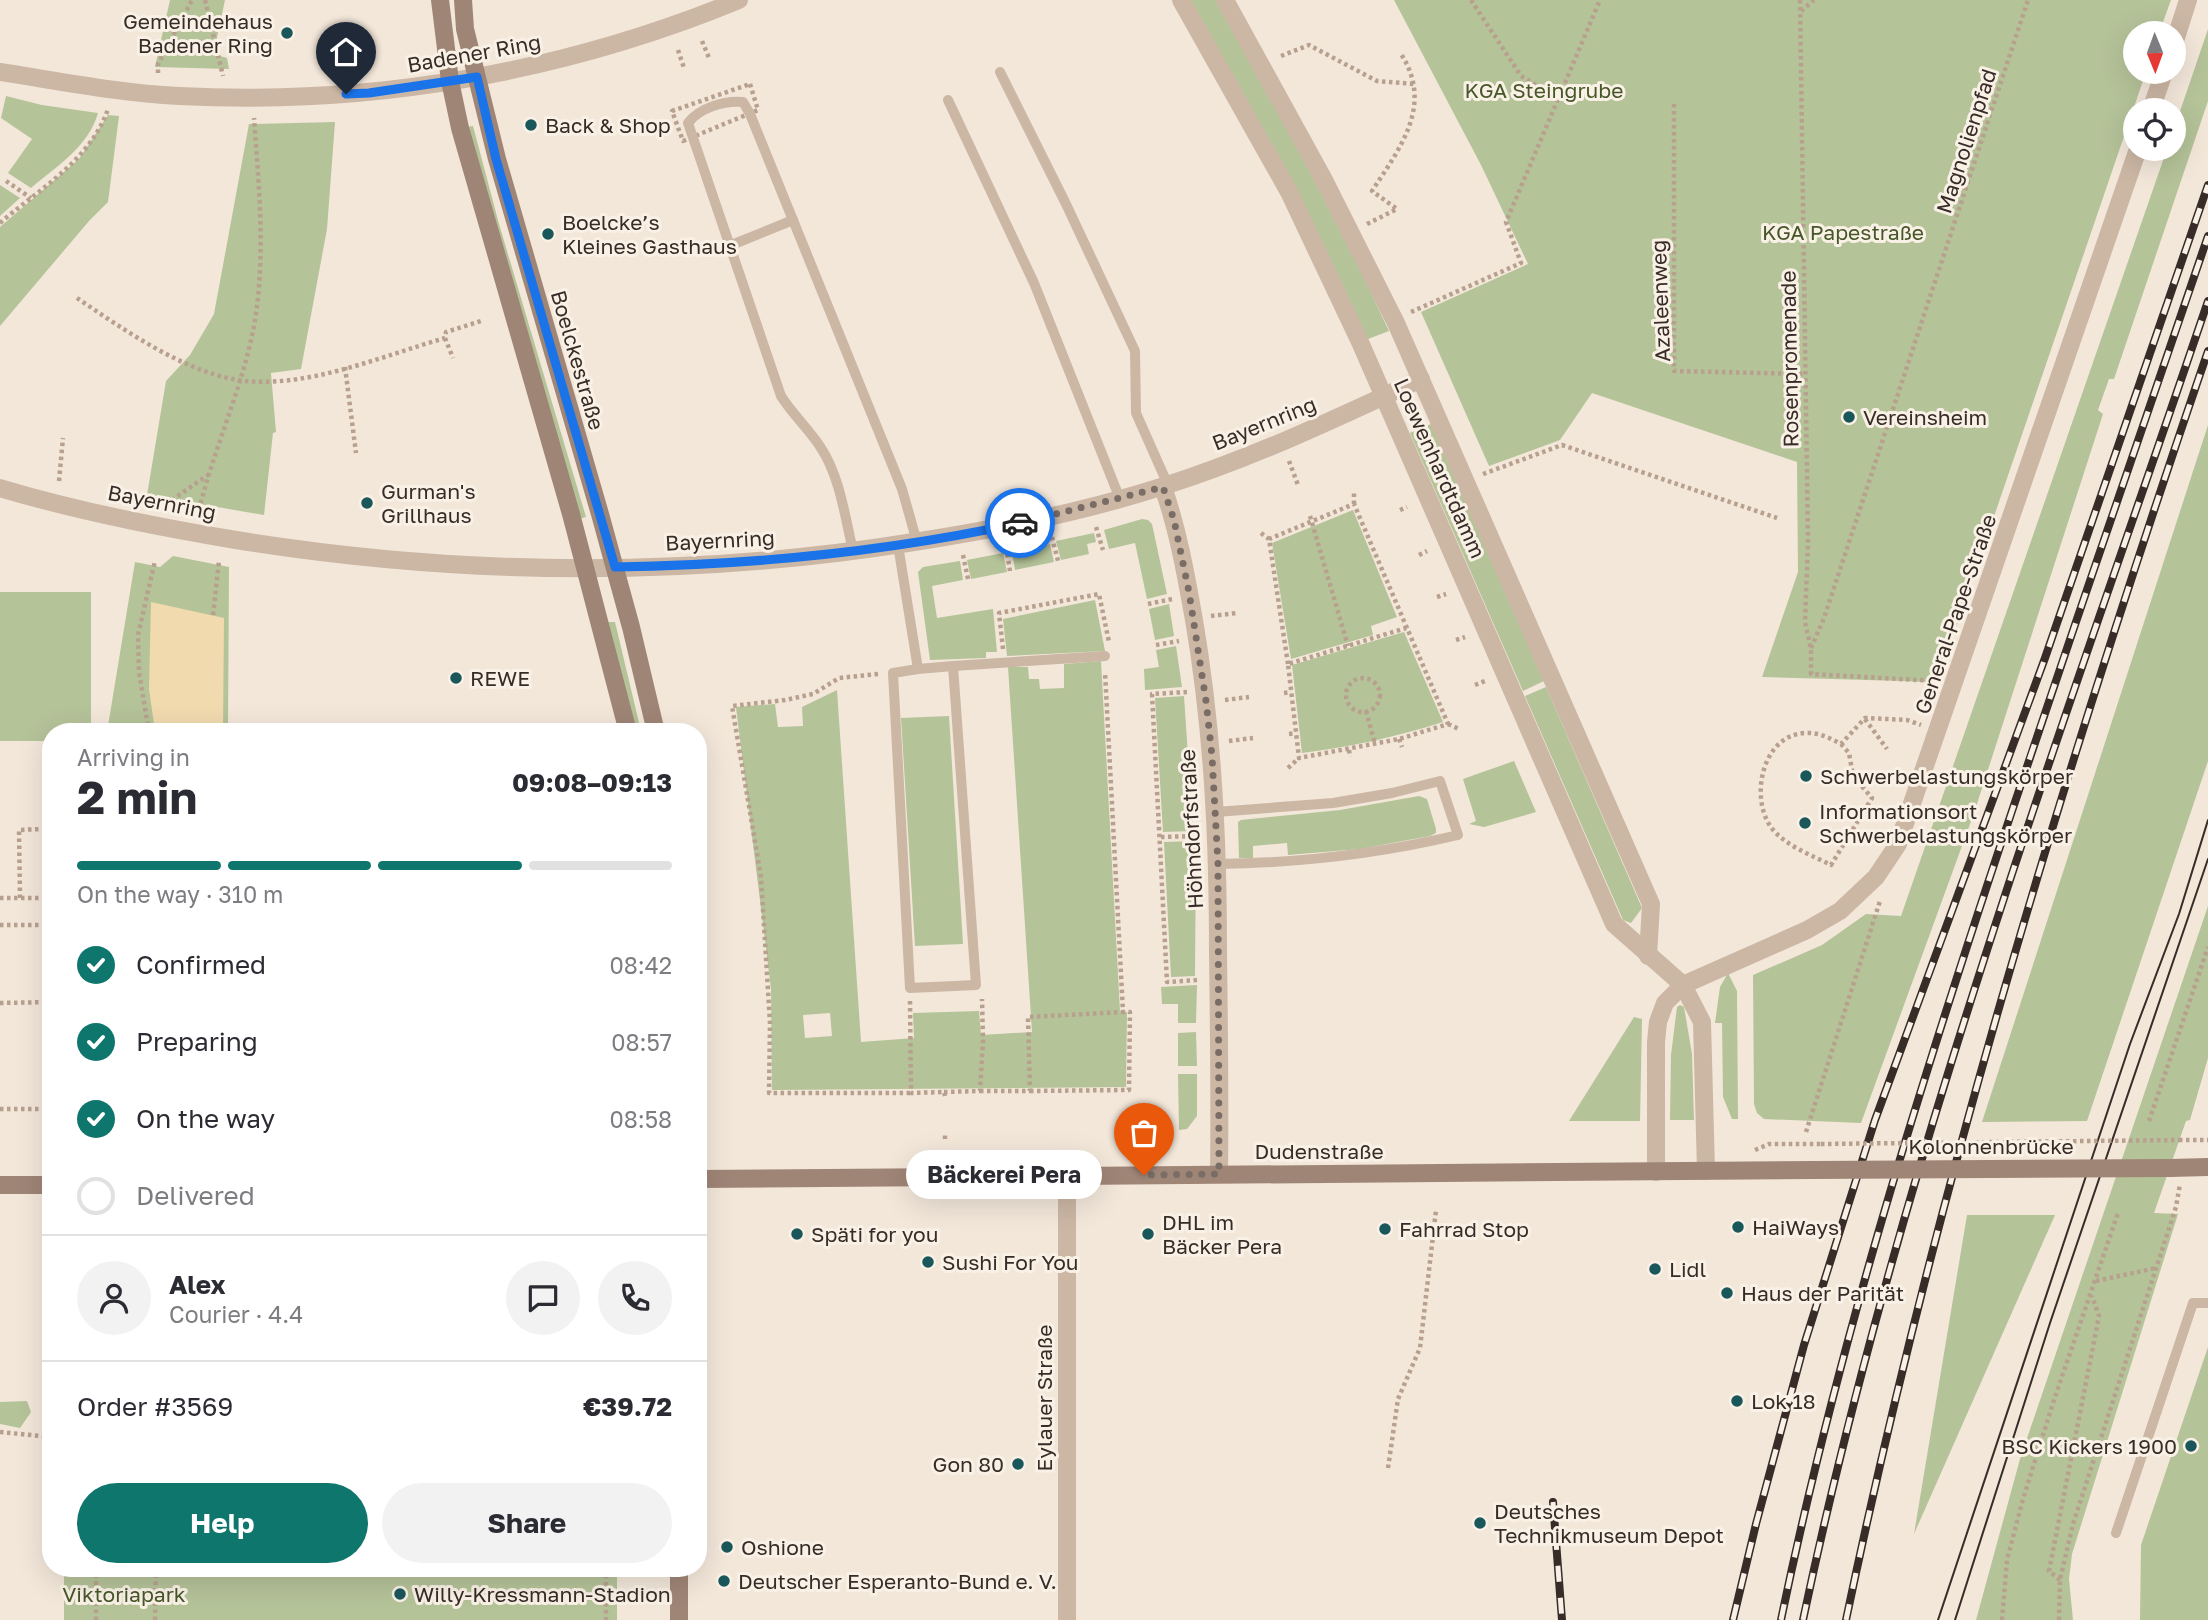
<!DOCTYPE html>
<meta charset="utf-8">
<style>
:root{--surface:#fff;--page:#f2f2f3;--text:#2b2b33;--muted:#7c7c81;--line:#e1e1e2;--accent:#0f766e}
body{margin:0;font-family:"Golos Text",sans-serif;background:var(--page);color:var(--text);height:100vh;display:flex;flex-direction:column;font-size:26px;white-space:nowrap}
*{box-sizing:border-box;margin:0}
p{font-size:23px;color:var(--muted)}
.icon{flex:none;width:38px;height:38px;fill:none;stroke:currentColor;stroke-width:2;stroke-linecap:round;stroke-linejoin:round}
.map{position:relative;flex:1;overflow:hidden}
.side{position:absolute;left:42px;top:723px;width:665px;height:854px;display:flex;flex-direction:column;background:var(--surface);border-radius:28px;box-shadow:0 7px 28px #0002}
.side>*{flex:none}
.needle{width:46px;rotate:179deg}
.controls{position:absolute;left:2123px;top:21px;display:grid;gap:14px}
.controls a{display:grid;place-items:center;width:63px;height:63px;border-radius:50%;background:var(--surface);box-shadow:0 7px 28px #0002;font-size:35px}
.pin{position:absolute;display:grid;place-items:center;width:60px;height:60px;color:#fff;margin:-72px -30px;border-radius:50% 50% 50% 0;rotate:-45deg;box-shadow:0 0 7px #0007}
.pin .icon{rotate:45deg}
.courier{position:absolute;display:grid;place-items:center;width:70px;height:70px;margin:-35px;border:5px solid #1a73e8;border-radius:50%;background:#fff;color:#222;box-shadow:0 2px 9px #0007}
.bubble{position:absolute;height:49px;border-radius:24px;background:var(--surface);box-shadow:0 7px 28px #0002;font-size:23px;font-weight:700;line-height:49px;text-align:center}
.headline em{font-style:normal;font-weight:700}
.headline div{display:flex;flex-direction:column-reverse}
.headline{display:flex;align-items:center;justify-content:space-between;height:119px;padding:0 35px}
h1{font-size:46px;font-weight:700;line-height:52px}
.bar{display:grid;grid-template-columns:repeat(4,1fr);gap:10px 7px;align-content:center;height:84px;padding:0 35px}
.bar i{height:9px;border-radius:5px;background:var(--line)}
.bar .current{background:var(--accent)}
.bar p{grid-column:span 4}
.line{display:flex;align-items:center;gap:18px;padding:0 35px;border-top:2px solid var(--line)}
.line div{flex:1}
.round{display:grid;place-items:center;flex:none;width:74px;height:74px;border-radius:37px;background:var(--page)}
ol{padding:0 35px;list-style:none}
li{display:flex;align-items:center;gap:21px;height:77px}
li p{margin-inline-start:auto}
li .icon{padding:7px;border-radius:50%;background:var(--accent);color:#fff;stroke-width:4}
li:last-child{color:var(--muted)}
li i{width:38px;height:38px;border:4px solid var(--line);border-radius:50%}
.cta{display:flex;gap:14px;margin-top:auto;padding:14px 35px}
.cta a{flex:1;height:80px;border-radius:42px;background:var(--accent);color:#fff;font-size:28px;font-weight:700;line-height:80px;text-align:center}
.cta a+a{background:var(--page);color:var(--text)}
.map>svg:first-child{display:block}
.green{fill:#b5c399;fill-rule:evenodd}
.sand{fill:#f1daae}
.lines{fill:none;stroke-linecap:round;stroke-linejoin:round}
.path{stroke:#b8a08f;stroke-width:4.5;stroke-dasharray:3.5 3.5;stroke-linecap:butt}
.service{stroke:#ccb7a5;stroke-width:10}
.minor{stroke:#ccb7a5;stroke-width:18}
.secondary{stroke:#9f8576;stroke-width:18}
.tram{stroke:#372c27;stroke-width:2}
.rail-casing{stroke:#372c27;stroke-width:8}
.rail{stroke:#faf1e6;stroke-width:5;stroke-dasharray:16;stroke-linecap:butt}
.path-bridge{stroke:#b8a08f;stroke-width:4.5;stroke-dasharray:3.5 3.5;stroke-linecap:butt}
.secondary-bridge{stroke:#9f8576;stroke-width:18}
.done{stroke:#796d66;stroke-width:7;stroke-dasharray:0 12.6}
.route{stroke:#1a73e8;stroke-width:9}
.poi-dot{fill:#1a575b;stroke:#faf1e6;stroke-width:2.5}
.labels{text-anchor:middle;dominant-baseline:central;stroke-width:6;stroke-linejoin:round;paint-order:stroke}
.poi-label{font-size:21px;fill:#372c27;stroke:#faf1e6;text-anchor:start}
.street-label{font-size:21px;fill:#372c27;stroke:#faf1e6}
.park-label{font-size:21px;fill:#465729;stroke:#faf1e6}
</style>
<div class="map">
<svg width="2208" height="1620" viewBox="0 0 2208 1620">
<rect width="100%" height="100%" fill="#f3e7da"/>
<g class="green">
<polygon points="170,0 225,0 215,47 220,56 227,58 229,69 155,67"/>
<polygon points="1190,0 1217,0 1342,231 1389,331 1368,339 1287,172"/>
<polygon points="1394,0 2171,0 2159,33 2135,33 2135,72 2146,72 1936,686 1925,682 1902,681 1762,677 1798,572 1797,462 1592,393 1560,440 1489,466 1421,312 1528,264 1481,165"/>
<polygon points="2208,29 2208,101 2114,379 2109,379 2098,410 2103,414 1974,813 1861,1123 1764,1119 1757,1113 1754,1104 1753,975 1822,945 1866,914 1901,916 2167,149 2174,149 2174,129"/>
<path d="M6,96l36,9 56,8c-9,33 -42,54 -67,75l-23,-15 24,-34 -31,-21z"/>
<polygon points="108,115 119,116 108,202 89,221 0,326 0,227 79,159"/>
<polygon points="335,122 327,229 301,369 271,373 276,432 273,433 264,515 147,495 166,381 190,355 214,314 249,124"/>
<polygon points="473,126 499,224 586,517 579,519 466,127"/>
<polygon points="0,185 20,198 0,216"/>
<polygon points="1431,424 1544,681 1523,691 1410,433"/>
<polygon points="2208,425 2208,761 2087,1121 1982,1122"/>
<polygon points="1353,510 1397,617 1371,626 1373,635 1291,659 1272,543"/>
<polygon points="1142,519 1148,520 1152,524 1167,594 1147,599 1135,543 1109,549 1104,530"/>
<polygon points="1094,533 1096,542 1087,544 1089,554 1061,560 1056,541"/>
<polygon points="1050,544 1054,562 1015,570 1012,552"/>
<polygon points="1003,553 1007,572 971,579 967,560"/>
<polygon points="173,556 229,567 228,731 107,732 135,562 160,567"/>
<polygon points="960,561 963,580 932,586 937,618 993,609 997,652 986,652 986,658 930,660 918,572 923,567"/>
<polygon points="0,592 91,592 91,731 51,732 51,741 0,741"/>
<polygon points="1095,600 1105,651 1007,656 1003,619"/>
<polygon points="1169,604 1174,636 1155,640 1149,609"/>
<polygon points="608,622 615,622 641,731 634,731"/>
<path d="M1404,632l39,90c-47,15 -93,25 -141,31l-10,-88z"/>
<polygon points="1176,646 1182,687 1145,690 1144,669 1159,667 1156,650"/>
<path d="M1101,661l19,350 7,1 -1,75 -354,3 -1,-101 -35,-282 39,-3 3,23 25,-1 -1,-19 35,-17 24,352 53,-4 -1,-25 66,-2 2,24 51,-3 -24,-365h20l1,12h10l1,10 24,-1v-24zM830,1013l2,23 -27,2 -2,-23z"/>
<polygon points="1546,687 1642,908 1631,923 1623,920 1525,696"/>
<polygon points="1184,696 1193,831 1163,832 1155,698"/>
<polygon points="949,716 963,944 915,946 901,718"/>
<polygon points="1514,761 1536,812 1484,827 1469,824 1476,821 1463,779"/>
<polygon points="1419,796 1427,799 1436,829 1436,833 1430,836 1360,849 1288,855 1287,843 1253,846 1253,858 1239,858 1238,822 1241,820 1340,810"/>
<polygon points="1196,841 1195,976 1171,977 1164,842"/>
<polygon points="2208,906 2208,1058 2190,1120 2186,1121 2154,1213 2178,1214 2072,1554 2069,1579 2073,1620 1976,1620 2020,1459"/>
<polygon points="1728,973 1737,991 1738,1119 1732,1119 1723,1097 1722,1023 1715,1023 1720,987"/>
<polygon points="1197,985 1196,1023 1178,1023 1178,1004 1162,1004 1161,987"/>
<polygon points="1680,1005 1684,1007 1692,1054 1694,1120 1670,1120 1671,1055 1677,1007"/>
<polygon points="1634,1017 1642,1019 1640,1121 1569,1121"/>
<polygon points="1196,1032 1197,1066 1178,1066 1178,1033"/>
<polygon points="1178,1074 1197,1074 1197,1116 1187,1129 1179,1130"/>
<polygon points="1967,1215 2055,1215 1914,1534"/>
<polygon points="2208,1347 2208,1620 2140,1620 2141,1545"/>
<polygon points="27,1401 31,1412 20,1428 0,1424 0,1402"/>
<rect x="64" y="1568" width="553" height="52"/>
</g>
<polygon class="sand" points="151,602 224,618 223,731 155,731 149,689"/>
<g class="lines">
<g class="path">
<polyline points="205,0 223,76"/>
<polyline points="1471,0 1521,76 1539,87 1558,94"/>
<polyline points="1800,0 1808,543 1805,622 1811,649 1811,674 1936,681"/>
<polyline points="1801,11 1814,0"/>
<polyline points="702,41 709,58"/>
<polyline points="330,47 332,75"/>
<polyline points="678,50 684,68"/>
<polyline points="330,52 354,60 355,73"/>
<polyline points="1281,56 1309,45 1377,81 1414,84"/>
<polyline points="158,73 158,64 192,0"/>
<polygon points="750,84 758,110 683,141 672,111"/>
<polyline points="1674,104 1674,371 1805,374"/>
<polyline points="6,181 31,198"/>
<path d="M0,223c38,-33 91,-63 108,-114"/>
<path d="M1367,224l30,-15 -25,-18c28,-43 62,-86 29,-137"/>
<path d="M77,298c46,31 105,73 161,82 66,10 144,-24 207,-42l1,-6 35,-11"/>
<polyline points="1411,312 1521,263 1506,222 1600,0"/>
<polyline points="445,338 453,358"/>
<polyline points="345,367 356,453"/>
<polyline points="1289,461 1298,485"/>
<polyline points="1483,474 1562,445 1777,518"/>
<polyline points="59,481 63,438"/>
<polyline points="166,504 208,475"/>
<polyline points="1354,504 1354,493"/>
<path d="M199,510c15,-62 43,-121 55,-184 12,-68 5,-139 0,-208"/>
<polyline points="1400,510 1407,507"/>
<polyline points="1310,516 1348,646"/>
<polyline points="1096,527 1103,550"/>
<polyline points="1261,533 1269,539"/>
<polyline points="1052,537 1058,561"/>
<polyline points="1006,547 1010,571"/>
<polyline points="963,555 968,579"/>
<polyline points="1419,555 1427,551"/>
<polyline points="1437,597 1446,594"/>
<polyline points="1148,604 1172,599"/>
<polyline points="213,615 219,561"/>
<polyline points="1211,616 1237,613"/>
<polyline points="1456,640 1465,637"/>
<polyline points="1156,645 1179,641"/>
<polyline points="1811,648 1824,618 2028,0"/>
<polyline points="1003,649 999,613 1099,594 1109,642"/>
<polyline points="1288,664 1269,539 1354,504 1448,724 1399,739 1299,758 1288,664 1406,628"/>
<polyline points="878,674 839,678 813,694 785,700 732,706 761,877 770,1023 769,1093 911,1093"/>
<circle cx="1363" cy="695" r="17"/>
<polyline points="1475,685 1485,681"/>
<polyline points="1187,692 1152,694 1167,982 1199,980"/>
<polyline points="1284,693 1291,692"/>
<polyline points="1225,700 1249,697"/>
<polyline points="1366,711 1375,744"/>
<polyline points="1865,719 1887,749"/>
<polyline points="1448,724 1459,729"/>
<polyline points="149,732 139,672 138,635 155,561"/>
<polyline points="1289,734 1296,733"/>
<polyline points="1399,739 1402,747"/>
<polyline points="1229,741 1253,738"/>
<path d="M1841,744l8,9 4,23 19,22 -41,67c-18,-9 -42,-18 -56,-33 -27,-28 -15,-97 30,-99 13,-1 25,5 36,11l24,-26 42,2 14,5"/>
<polyline points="1349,750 1350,757"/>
<polyline points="1288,768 1299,758"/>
<polyline points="1161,837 1198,836"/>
<polyline points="0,898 50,898"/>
<polyline points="20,898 19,830 42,829"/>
<polyline points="49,898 49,1002"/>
<polyline points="0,925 49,925"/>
<polyline points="910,1001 911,1093 944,1092 945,1096"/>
<polyline points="0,1003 51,1002"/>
<polyline points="980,1091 1030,1091 1028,1017 1123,1012 1105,672"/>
<polyline points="1030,1091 1129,1090 1130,1012 1123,1012"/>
<polyline points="944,1092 980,1091 983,1041 982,999"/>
<polyline points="0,1109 51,1109"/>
<polyline points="2149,1121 2208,947"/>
<polyline points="1806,1132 1880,901"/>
<polyline points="945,1139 945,1132"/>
<polyline points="2179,1140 2208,1140"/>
<polyline points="1755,1150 1769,1144 1821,1144"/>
<polyline points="2096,1281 2156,1268"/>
<polyline points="0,1432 51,1437"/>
<polyline points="1388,1468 1398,1399 1420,1348 1436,1210"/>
<polyline points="606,1568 606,1620"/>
<polyline points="2060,1580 2049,1571 2099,1316 2092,1296"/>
<polyline points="96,1620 96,1568"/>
<polyline points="155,1620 156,1568"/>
<polyline points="2002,1620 2007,1560 2023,1499 2054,1400 2118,1213"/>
<polyline points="2059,1620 2060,1580 2073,1524 2176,1207 2180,1184"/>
</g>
<g class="service">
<polyline points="1000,72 1066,204 1135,351 1136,413 1168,485"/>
<polyline points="948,100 1034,283 1120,499"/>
<polyline points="729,246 793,220"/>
<polyline points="898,545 918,669 893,673 910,988 976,985 953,666 918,669"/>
<path d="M853,551c-8,-34 -13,-74 -32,-103 -12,-19 -28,-33 -40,-52l-93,-273c11,-15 37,-23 55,-21l7,12 152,375 15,53"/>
<polyline points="953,666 1105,656"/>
<path d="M1216,812l117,-9 59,-10 48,-12 18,54c-80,19 -158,28 -240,29"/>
<polyline points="2116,1533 2193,1303 2208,1303"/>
</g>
<g class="minor">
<polyline points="1181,0 1289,192 1360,342 1614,924 1683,985 1702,1022 1706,1171"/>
<polyline points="1225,0 1323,178 1396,323 1651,904 1648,956"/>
<polyline points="2174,44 2188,0"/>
<path d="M0,72c59,9 119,21 179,24 191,10 383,-23 560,-96"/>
<polyline points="2151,110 2164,72"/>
<path d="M1163,487c15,43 23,88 31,133 19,111 24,221 24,332 1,74 2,148 1,222"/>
<path d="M0,488c77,23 157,39 236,52 224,36 454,38 678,2 85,-13 169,-30 250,-56 89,-28 173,-68 257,-107"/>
<polyline points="1656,1172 1656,1042 1658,1022 1665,1003 1683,985 1807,930 1840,911 1876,877 1898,844 2138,149"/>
<polyline points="1067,1620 1067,1176"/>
</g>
<g class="secondary">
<polyline points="440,0 450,81 460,128 571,514 628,732"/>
<polyline points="463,0 465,29 497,159 600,514 631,627 656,732"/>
<polyline points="2170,1168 2208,1167"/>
<polyline points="698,1179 1813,1170"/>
<polyline points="0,1185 51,1185"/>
<polyline points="679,1568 679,1620"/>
</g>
<g class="tram">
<polyline points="1938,1620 2130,1044 2179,914 2208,820"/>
<polyline points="1955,1620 2050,1323 2208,859"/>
</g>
<defs>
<g id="rail">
<polyline points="1553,1502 1562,1620"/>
<polyline points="1733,1620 1756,1524 1804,1345 1875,1120 2045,658 2208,185"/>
<path d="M1781,1620c57,-276 142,-545 232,-812 64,-191 130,-381 195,-572"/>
<path d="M1803,1620c95,-451 257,-884 405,-1319"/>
<path d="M1846,1620c90,-431 219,-853 362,-1269"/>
</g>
</defs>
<use href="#rail" class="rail-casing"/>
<use href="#rail" class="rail"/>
<polyline class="path-bridge" points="1821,1144 2179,1140"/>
<polyline class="secondary-bridge" points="1813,1170 2170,1168"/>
</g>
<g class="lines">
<polyline class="done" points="1020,523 1163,487 1174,520 1189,592 1206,701 1212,756 1218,864 1219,1174 1144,1175"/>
<path class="route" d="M346,94l23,-1 108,-16 19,82 119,408c136,-2 272,-15 405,-44"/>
</g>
<g class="poi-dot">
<circle cx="287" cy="33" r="7"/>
<circle cx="531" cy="125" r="7"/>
<circle cx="548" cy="234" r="7"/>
<circle cx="1849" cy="417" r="7"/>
<circle cx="367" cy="503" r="7"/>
<circle cx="456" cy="678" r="7"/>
<circle cx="1806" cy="776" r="7"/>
<circle cx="1805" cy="823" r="7"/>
<circle cx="1738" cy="1227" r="7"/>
<circle cx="1385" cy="1229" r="7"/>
<circle cx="797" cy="1234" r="7"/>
<circle cx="1148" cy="1234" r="7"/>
<circle cx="928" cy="1262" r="7"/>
<circle cx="1655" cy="1269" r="7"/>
<circle cx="1727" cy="1293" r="7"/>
<circle cx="1737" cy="1401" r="7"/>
<circle cx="2191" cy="1446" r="7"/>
<circle cx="1018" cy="1464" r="7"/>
<circle cx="1480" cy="1523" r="7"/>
<circle cx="727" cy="1547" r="7"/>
<circle cx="724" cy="1581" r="7"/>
<circle cx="400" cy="1594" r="7"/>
</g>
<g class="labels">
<g class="poi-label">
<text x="273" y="21" text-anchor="end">Gemeindehaus<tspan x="273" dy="24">Badener Ring</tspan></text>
<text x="545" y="125">Back &amp; Shop</text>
<text x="562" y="222">Boelcke’s<tspan x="562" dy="24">Kleines Gasthaus</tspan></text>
<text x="1863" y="417">Vereinsheim</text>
<text x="381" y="491">Gurman's<tspan x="381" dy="24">Grillhaus</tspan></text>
<text x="470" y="678">REWE</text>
<text x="1820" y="776">Schwerbelastungskörper</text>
<text x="1819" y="811">Informationsort<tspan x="1819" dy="24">Schwerbelastungskörper</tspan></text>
<text x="1162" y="1222">DHL im<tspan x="1162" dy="24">Bäcker Pera</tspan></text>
<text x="1752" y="1227">HaiWays</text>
<text x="1399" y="1229">Fahrrad Stop</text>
<text x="811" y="1234">Späti for you</text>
<text x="942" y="1262">Sushi For You</text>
<text x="1669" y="1269">Lidl</text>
<text x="1741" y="1293">Haus der Parität</text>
<text x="1751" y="1401">Lok 18</text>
<text x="2177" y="1446" text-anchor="end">BSC Kickers 1900</text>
<text x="1004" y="1464" text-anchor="end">Gon 80</text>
<text x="1494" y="1511">Deutsches<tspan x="1494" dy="24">Technikmuseum Depot</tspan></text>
<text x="741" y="1547">Oshione</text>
<text x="738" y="1581">Deutscher Esperanto-Bund e. V.</text>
<text x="414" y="1594">Willy-Kressmann-Stadion</text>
</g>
<g class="street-label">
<text transform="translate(474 53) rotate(-10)">Badener Ring</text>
<text transform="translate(1966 141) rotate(-72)">Magnolienpfad</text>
<text transform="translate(1660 301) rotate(-92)">Azaleenweg</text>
<text transform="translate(1789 359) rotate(-91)">Rosenpromenade</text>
<text transform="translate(578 360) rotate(74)">Boelckestraße</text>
<text transform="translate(1264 423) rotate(-22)">Bayernring</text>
<text transform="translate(1440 468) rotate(66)">Loewenhardtdamm</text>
<text transform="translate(162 502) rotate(11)">Bayernring</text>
<text transform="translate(720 540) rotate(-3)">Bayernring</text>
<text transform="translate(1955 614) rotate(-71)">General-Pape-Straße</text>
<text transform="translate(1191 829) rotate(-93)">Höhndorfstraße</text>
<text x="1991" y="1146">Kolonnenbrücke</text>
<text x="1319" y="1151">Dudenstraße</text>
<text transform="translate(1044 1398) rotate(-90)">Eylauer Straße</text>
</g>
<g class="park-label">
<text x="1544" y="90">KGA Steingrube</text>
<text x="1843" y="232">KGA Papestraße</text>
<text x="124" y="1594">Viktoriapark</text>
</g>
</g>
</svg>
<div class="controls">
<a><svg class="needle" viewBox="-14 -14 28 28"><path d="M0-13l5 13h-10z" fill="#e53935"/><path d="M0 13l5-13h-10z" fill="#7c7c81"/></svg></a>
<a><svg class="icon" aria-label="locate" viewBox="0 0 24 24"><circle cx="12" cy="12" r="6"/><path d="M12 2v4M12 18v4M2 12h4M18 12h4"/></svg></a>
</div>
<div class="pin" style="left:1144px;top:1175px;background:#ea580c"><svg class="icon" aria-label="bag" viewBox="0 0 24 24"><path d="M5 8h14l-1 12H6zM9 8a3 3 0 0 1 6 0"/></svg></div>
<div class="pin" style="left:346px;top:94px;background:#1f2937"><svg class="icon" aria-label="home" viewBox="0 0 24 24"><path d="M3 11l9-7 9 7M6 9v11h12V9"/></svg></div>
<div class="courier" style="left:1020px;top:523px"><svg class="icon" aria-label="car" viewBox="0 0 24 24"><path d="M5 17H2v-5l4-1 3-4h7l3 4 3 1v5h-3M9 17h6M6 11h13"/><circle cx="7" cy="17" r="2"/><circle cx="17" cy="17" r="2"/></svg></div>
<div class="bubble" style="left:906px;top:1150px;width:196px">Bäckerei Pera</div>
<section class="side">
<div class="headline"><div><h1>2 min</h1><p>Arriving in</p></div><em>09:08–09:13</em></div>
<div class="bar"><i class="current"></i><i class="current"></i><i class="current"></i><i></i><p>On the way · 310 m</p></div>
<ol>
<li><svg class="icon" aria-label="check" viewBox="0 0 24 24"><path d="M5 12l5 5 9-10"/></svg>Confirmed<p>08:42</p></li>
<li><svg class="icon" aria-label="check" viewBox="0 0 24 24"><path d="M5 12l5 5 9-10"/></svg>Preparing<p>08:57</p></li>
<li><svg class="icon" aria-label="check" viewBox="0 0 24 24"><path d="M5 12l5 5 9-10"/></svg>On the way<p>08:58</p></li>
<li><i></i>Delivered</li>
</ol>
<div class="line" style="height:126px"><a class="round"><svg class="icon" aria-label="person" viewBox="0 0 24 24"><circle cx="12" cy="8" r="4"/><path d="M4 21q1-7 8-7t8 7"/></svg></a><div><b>Alex</b><p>Courier · 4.4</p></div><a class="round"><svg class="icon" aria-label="chat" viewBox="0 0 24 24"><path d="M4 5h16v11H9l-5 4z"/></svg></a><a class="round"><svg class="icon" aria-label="phone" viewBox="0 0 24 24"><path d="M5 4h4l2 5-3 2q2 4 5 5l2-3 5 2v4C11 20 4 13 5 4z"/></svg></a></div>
<div class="line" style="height:91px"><div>Order #3569</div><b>€39.72</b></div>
<div class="cta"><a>Help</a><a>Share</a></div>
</section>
</div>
